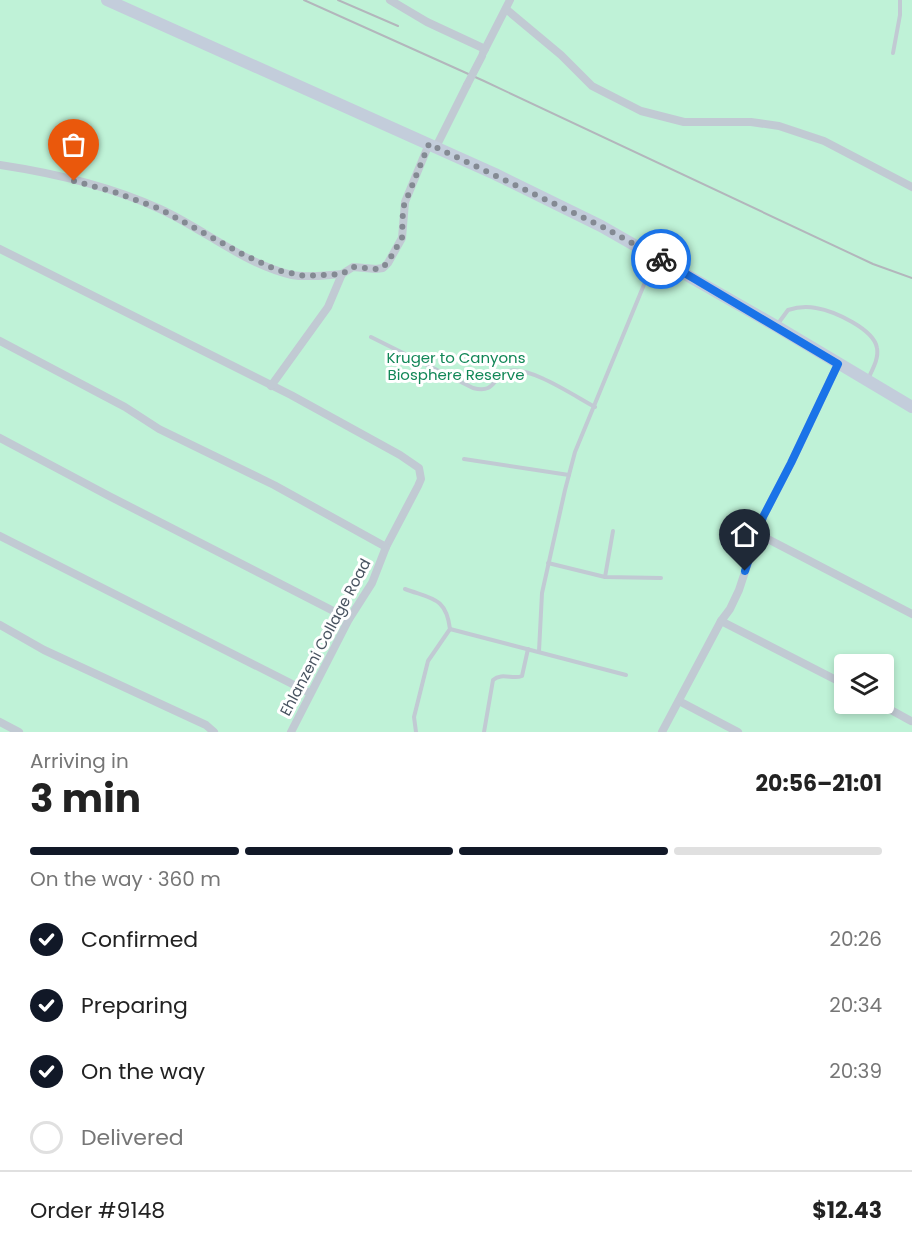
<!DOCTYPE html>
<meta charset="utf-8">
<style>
:root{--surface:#fff;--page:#f2f2f2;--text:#222;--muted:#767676;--line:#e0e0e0;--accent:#111827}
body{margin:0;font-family:Poppins,sans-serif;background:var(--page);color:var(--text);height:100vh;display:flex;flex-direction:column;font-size:22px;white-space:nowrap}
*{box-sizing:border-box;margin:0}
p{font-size:20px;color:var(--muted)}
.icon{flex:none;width:33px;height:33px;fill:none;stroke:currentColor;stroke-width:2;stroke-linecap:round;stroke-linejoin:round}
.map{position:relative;height:732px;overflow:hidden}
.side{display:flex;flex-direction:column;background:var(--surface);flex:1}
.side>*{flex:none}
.fabs{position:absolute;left:834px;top:654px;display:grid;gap:12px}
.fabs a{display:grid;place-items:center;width:60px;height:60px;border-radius:6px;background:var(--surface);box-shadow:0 3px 9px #0003;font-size:30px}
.pin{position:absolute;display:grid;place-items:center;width:51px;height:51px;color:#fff;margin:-62px -26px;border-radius:50% 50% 50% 0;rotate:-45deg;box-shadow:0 0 6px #0007}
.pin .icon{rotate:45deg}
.courier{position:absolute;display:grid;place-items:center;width:60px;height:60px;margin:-30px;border:4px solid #1a73e8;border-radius:50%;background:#fff;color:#222;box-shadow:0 2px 8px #0007}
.head em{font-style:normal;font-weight:700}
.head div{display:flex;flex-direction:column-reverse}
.head{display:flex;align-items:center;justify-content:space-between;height:102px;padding:0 30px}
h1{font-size:39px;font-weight:700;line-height:45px}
.bar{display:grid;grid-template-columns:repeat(4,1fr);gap:9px 6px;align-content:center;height:72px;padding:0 30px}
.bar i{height:8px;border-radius:4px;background:var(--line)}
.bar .selected{background:var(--accent)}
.bar p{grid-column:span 4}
.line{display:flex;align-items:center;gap:15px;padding:0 30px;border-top:2px solid var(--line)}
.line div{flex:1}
ol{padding:0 30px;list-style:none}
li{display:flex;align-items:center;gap:18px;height:66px}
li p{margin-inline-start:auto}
li .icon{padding:6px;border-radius:50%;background:var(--accent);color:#fff;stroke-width:4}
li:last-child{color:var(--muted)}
li i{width:33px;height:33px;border:3px solid var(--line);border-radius:50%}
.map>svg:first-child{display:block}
.green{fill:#bff2d7;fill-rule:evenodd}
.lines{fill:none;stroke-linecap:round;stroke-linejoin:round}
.lane{stroke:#c1cad3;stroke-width:4}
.street{stroke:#c1cad3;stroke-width:8}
.secondary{stroke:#c3cddb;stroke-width:12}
.rail{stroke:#b3b6bc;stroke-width:2}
.street-bridge{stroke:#c1cad3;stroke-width:8}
.done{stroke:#848a93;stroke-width:6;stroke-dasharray:0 10.8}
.route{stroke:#1a73e8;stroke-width:8}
.labels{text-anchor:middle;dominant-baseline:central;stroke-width:6;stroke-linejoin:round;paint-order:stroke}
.park-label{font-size:15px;fill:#128757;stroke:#fff}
.street-label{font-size:15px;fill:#485360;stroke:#fff}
</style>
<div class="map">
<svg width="912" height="732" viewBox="0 0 912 732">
<rect width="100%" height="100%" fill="#f4f1f1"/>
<path class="green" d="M0,0h912v732h-912zM844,664h40v40h-40z"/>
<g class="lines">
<g class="lane">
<polyline points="893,53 900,15 900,0"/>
<path d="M777,325l11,-15c9,-3 18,-4 28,-2 18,3 58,21 61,40 2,11 -5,22 -9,31"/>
<path d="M371,337l102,51c23,6 19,-11 35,-17 21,-6 68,26 87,36"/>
<polyline points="464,459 569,475"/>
<polyline points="548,563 605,577 661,578"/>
<polyline points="605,577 613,531"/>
<path d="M405,589c27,10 41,8 45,40l-22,32 -14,56 2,15"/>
<polyline points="450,629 626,675"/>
<polyline points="539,651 542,593 565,490 575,452 655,258"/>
<path d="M484,732l9,-52c9,-8 20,0 29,-4l6,-27"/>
</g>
<g class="street">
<polyline points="390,0 427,22 485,49"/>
<polyline points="506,9 561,55 592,86 641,111 684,122 751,122 779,126 824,141 912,187"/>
<polyline points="483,53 510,0"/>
<polyline points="436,147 467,85"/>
<path d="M0,165c53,8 110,21 160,44 44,20 84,55 132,66 16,3 34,0 50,-1"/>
<polyline points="0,249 291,395 400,455 419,468 421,479 418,486 386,547 372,583 349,619 291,732"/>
<polyline points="0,341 125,407 159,429 274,485 386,547"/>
<polyline points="271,386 328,307 342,274 353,267 376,269 383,268 388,263 402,238 405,202 429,144"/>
<polyline points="0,438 109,496 349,619"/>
<polyline points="758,534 912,614"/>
<polyline points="0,536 310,693"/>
<polyline points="721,621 844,684"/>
<polyline points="0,625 44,650 206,725 214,732"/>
<polyline points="679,701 738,732"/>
<polyline points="880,704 911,721"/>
<polyline points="0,722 19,732"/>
<polyline points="662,732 721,621 730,609 739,590 763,517 791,463 838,364"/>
</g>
<polyline class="secondary" points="107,0 495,174 601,226 776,326 912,407"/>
<g class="rail">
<polyline points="304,0 484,81 873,264 912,278"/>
<polyline points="338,0 398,26"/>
</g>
<polyline class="street-bridge" points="467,85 482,56"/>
</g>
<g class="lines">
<polyline class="done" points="74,181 114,192 160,209 244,255 277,270 304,276 342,274 353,267 376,269 382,268 388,262 402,238 403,208 429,144 601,226 661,259"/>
<polyline class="route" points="661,259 838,364 791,463 763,517 745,571"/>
</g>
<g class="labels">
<g class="park-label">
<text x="456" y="357">Kruger to Canyons<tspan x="456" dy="17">Biosphere Reserve</tspan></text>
</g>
<g class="street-label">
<text transform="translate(325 637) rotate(-62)">Ehlanzeni Collage Road</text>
</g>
</g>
</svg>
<div class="fabs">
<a><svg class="icon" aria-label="layers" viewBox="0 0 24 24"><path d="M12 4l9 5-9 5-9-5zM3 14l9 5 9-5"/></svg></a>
</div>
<div class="pin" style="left:74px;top:181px;background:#ea580c"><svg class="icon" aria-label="bag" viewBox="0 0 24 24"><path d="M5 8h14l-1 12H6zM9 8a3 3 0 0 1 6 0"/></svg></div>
<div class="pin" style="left:745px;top:571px;background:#1f2937"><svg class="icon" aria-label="home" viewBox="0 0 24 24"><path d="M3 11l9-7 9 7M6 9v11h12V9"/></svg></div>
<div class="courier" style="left:661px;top:259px"><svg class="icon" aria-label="bike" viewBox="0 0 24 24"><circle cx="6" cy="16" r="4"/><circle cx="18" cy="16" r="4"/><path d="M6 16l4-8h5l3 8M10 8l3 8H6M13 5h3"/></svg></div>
</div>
<section class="side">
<div class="head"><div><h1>3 min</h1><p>Arriving in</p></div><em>20:56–21:01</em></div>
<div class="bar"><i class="selected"></i><i class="selected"></i><i class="selected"></i><i></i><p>On the way · 360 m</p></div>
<ol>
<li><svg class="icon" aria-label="check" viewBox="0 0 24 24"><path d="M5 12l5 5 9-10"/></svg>Confirmed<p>20:26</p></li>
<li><svg class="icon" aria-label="check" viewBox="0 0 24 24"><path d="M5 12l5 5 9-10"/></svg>Preparing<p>20:34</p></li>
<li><svg class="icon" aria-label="check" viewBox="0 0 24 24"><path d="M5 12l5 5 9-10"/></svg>On the way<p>20:39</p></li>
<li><i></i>Delivered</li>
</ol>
<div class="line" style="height:78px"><div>Order #9148</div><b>$12.43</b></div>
</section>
